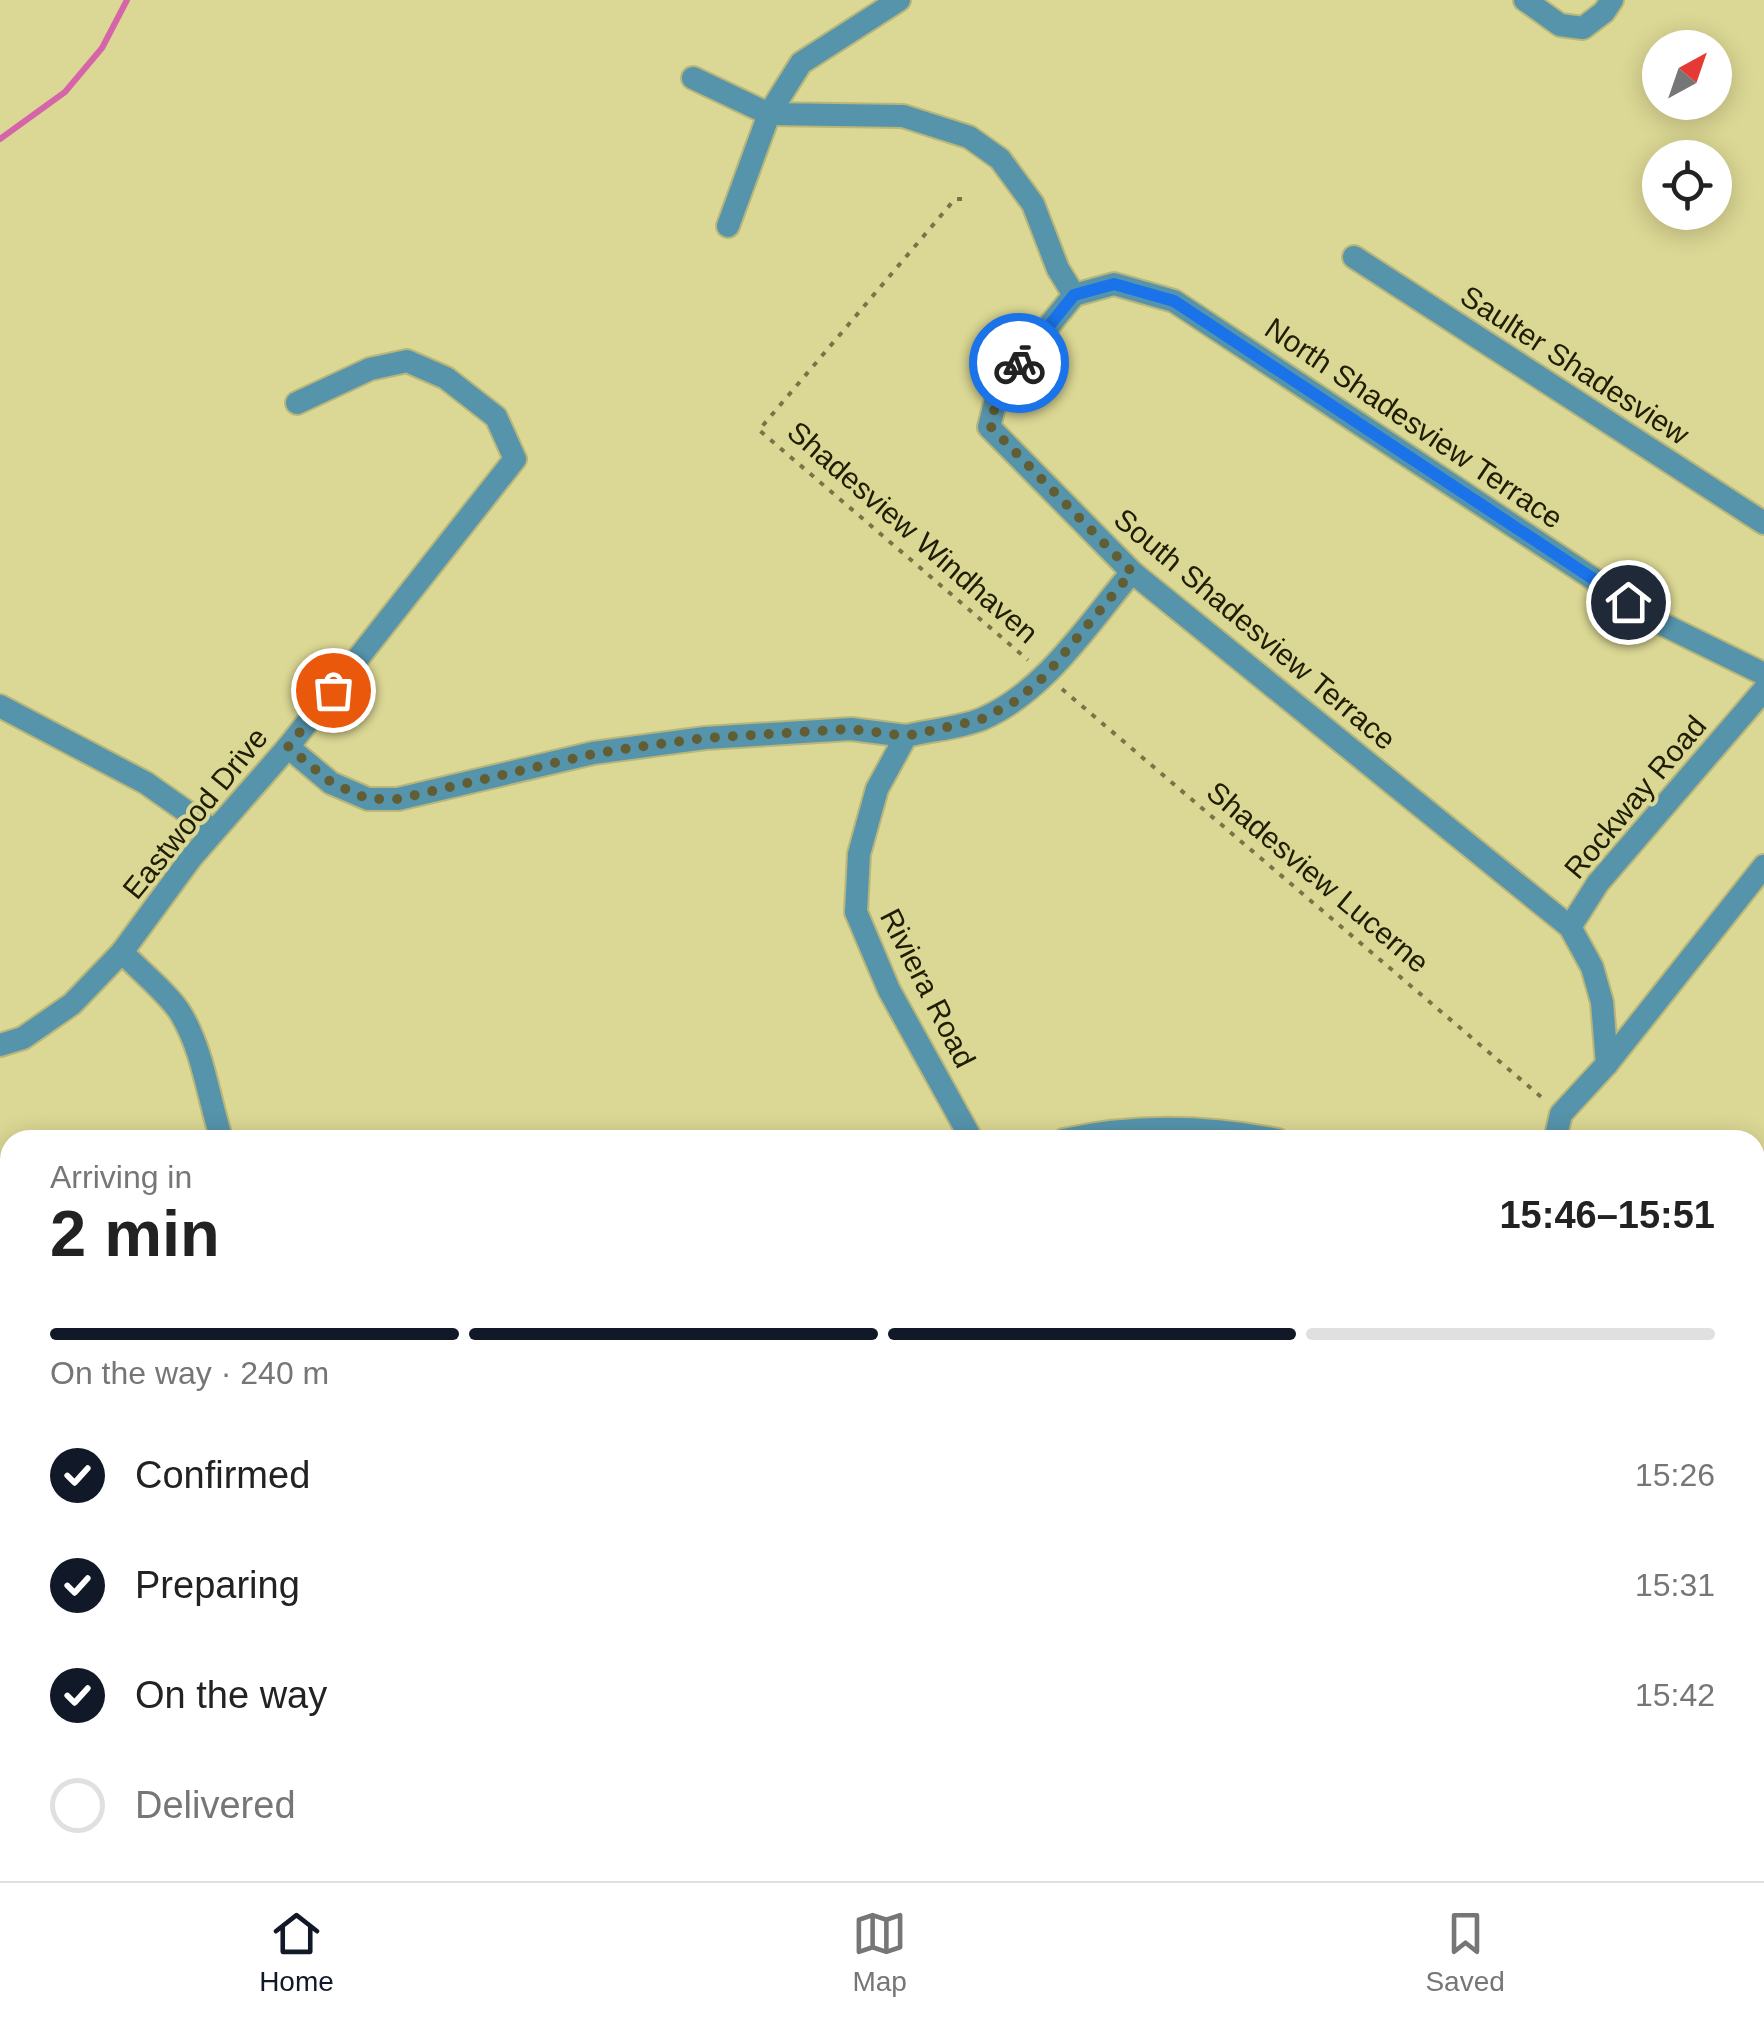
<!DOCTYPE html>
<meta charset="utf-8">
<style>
:root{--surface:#fff;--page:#f6f6f6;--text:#222;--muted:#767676;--line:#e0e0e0;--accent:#111827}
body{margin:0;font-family:Helvetica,sans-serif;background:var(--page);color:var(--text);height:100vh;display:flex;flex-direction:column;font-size:38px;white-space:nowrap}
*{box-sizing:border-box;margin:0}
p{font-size:32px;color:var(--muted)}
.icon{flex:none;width:55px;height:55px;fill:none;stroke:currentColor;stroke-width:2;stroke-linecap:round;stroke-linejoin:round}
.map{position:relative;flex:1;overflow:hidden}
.drawer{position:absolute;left:0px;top:1130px;width:1765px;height:752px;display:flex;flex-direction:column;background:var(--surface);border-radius:30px 30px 0 0;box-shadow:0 5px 25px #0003}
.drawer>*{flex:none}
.needle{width:65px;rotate:40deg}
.fabs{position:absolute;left:1642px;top:30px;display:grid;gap:20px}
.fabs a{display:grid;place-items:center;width:90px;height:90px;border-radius:50%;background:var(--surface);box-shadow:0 5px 25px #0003;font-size:50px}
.pin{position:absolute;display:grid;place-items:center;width:85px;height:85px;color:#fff;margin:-42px;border:5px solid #fff;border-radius:50%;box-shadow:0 2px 10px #0007}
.courier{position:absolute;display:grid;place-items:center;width:100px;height:100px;margin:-50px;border:8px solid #1a73e8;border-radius:50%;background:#fff;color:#222;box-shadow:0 2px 12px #0007}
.head em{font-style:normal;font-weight:700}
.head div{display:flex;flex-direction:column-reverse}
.head{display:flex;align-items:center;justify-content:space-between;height:170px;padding:0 50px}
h1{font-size:65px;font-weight:700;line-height:75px}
.bar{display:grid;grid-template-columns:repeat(4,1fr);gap:15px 10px;align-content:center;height:120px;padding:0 50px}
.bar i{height:12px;border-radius:8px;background:var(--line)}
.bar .active{background:var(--accent)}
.bar p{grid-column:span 4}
ol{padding:0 50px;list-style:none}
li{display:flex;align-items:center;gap:30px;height:110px}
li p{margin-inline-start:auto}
li .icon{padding:10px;border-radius:50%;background:var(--accent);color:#fff;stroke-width:4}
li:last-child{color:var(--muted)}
li i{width:55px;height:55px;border:5px solid var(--line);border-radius:50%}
.menu{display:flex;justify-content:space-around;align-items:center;height:140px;border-top:2px solid var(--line);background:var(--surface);font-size:28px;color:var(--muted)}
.menu a{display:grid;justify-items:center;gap:5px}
.menu .active{color:var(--accent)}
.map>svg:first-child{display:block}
.forest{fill:url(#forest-firs)}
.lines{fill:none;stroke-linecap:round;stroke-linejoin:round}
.stream{stroke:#d664a9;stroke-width:6}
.minor-casing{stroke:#b9b67a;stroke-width:26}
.major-casing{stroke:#b9b67a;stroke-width:29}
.path{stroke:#777447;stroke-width:4;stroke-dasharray:5 8;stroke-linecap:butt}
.minor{stroke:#5694ac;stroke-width:22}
.major{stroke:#2a5666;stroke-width:25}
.done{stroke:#615e36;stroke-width:10;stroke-dasharray:0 18}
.route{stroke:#1a73e8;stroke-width:12}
.labels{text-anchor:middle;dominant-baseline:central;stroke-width:8;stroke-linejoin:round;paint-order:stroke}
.street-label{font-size:30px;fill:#1f1d03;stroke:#dbd794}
</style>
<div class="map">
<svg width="1764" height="1881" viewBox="0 0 1764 1881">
<defs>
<pattern id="forest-firs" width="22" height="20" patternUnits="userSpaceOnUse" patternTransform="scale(2.5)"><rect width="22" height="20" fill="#cec655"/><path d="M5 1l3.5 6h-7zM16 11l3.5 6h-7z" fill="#b0aa48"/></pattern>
</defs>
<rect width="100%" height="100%" fill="#dbd794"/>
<polygon class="forest" points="0,1719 10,1719 10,1872 1755,1872 1755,1807 1764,1809 1764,1881 0,1881"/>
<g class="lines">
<g class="stream">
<polyline points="0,139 65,92 102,48 127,0"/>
<polyline points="0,1782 10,1782"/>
<polyline points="1659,1872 1688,1881"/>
</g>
<defs>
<g id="minor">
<polyline points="1525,0 1560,25 1583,28 1604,12 1612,0"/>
<polyline points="693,78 769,114 903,116 969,137 1000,159 1033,204 1058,269 1074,295"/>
<polyline points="728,226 769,114 801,63 899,0"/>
<polyline points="1354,257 1764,523"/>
<polyline points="1074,295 999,387 989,427 1132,572 1570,927 1592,967 1602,1002 1607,1064"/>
<polyline points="1074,295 1114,284 1174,301 1660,623 1764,674"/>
<polyline points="0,706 146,783 214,831"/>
<polyline points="288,747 331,783 368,799 398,799 593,753 705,738 851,729 906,736"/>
<polyline points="1570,927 1598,883 1764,690"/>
<path d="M122,952c16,17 48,43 59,62 23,39 27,84 41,126"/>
<polyline points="0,1045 23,1038 72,1004 122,952 191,858 288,747 515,459 496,417 446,378 407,361 370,369 297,403"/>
<path d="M972,1140l-83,-150 -33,-78 3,-58 18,-65 29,-53c25,-6 54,-8 76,-17 63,-27 107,-96 150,-147"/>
<path d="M1064,1140c71,-16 143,-14 214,0"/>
<polyline points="1555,1140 1561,1114 1607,1064 1764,866"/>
<polyline points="1755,1209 1764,1211"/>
</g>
<g id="major">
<polyline points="0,1614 10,1614"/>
<polyline points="0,1672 10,1673"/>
<polyline points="1755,1725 1764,1727"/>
<polyline points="1755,1788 1764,1790"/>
</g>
</defs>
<use href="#minor" class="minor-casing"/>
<use href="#major" class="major-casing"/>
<g class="path">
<polyline points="962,199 955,199 759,430 1028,660"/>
<polyline points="1062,689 1546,1101"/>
<polyline points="0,1849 10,1850"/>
<polyline points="719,1872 755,1881"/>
<polyline points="1299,1872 1350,1881"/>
<polyline points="1014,1881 1046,1876 1117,1872"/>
</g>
<use href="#minor" class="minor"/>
<use href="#major" class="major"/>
</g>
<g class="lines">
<polyline class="done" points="333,690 288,747 332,783 368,799 398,799 593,754 630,748 705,738 850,729 906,736 980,720 1016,701 1046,675 1132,572 990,426 1000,387 1019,363"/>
<polyline class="route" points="1019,363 1074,295 1114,284 1174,301 1628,602"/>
</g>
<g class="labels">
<g class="street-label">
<text transform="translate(1575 365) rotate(33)">Saulter Shadesview</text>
<text transform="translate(1414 423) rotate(34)">North Shadesview Terrace</text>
<text transform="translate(913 532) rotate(41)">Shadesview Windhaven</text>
<text transform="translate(1255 629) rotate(40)">South Shadesview Terrace</text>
<text transform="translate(1635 797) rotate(-50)">Rockway Road</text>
<text transform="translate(195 813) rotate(-51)">Eastwood Drive</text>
<text transform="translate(1318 877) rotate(40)">Shadesview Lucerne</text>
<text transform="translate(928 988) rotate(63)">Riviera Road</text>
</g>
</g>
</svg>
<div class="fabs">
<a><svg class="needle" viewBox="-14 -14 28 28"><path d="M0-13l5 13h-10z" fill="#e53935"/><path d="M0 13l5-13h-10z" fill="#767676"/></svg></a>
<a><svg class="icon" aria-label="locate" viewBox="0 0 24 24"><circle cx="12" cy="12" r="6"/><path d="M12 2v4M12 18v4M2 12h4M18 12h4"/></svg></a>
</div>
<div class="pin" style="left:333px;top:690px;background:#ea580c"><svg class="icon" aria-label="bag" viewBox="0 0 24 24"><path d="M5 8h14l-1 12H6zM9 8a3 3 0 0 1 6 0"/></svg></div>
<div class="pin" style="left:1628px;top:602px;background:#1f2937"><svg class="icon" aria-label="home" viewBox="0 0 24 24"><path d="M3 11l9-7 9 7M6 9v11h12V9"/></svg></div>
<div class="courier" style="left:1019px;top:363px"><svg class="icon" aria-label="bike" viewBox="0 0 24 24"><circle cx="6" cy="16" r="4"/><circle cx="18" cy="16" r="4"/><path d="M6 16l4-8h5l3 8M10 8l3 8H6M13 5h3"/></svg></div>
<section class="drawer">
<div class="head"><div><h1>2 min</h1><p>Arriving in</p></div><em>15:46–15:51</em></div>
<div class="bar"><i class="active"></i><i class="active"></i><i class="active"></i><i></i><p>On the way · 240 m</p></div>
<ol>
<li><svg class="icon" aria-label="check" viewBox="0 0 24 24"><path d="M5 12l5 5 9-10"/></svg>Confirmed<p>15:26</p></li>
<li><svg class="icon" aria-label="check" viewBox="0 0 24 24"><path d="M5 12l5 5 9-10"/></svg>Preparing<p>15:31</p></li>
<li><svg class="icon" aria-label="check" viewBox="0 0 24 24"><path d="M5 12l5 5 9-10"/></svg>On the way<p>15:42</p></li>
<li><i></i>Delivered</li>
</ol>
</section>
</div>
<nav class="menu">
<a class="active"><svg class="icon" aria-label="home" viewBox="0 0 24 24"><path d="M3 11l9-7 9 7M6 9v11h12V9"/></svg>Home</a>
<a><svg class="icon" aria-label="map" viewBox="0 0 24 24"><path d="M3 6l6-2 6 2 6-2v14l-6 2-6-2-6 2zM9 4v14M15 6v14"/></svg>Map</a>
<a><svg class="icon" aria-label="saved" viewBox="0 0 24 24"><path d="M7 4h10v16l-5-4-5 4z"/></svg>Saved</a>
</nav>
